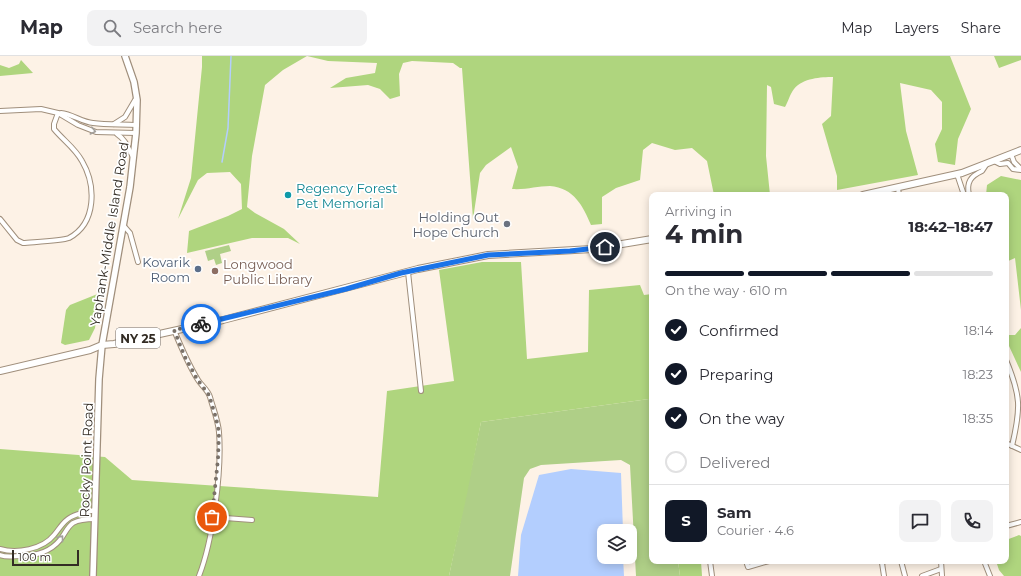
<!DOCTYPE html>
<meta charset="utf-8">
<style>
:root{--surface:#fff;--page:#f2f2f3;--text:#2b2b33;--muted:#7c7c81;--line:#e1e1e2;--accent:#111827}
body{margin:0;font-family:Montserrat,sans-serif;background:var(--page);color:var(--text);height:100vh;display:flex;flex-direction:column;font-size:15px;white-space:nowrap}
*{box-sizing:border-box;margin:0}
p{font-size:13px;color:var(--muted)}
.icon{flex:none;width:22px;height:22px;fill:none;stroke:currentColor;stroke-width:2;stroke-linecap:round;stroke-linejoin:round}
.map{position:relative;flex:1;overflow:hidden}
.panel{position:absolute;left:649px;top:136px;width:360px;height:372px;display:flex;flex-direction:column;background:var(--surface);border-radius:8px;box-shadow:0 2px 10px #0003}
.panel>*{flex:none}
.tools{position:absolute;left:597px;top:468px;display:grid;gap:8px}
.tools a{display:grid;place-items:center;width:40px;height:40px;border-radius:8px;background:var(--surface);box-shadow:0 2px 10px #0003;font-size:20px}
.scale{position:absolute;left:12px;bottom:10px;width:67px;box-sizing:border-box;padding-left:4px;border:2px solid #332c24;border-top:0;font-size:11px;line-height:14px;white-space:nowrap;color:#332c24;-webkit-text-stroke:3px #fff;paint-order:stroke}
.pin{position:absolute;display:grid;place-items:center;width:34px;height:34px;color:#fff;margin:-17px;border:2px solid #fff;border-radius:50%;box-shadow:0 1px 4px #0007}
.courier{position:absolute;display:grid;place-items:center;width:40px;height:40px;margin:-20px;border:3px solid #1a73e8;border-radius:50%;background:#fff;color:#222;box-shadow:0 1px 5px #0007}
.summary em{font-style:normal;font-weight:700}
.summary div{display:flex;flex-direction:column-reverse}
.summary{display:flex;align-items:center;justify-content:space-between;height:68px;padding:0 16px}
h1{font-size:26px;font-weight:700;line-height:30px}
.bar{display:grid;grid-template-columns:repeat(4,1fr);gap:6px 4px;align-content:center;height:48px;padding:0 16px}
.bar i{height:5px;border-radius:3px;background:var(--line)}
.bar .selected{background:var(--accent)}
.bar p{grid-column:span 4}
.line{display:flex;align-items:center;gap:10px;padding:0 16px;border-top:1px solid var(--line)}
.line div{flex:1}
.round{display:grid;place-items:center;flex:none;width:42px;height:42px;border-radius:8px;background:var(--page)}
ol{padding:0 16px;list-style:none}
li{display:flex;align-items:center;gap:12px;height:44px}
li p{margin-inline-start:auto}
li .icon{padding:4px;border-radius:50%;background:var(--accent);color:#fff;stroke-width:4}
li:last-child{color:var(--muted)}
li i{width:22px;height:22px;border:2px solid var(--line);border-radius:50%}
header{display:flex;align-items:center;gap:24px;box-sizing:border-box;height:56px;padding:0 20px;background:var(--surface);border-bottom:1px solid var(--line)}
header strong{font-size:19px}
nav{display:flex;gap:22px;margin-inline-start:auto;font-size:14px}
.search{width:280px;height:36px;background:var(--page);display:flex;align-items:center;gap:10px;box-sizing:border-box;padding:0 14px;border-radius:8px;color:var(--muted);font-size:15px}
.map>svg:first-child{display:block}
.green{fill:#afcf87}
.forest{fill:#afd57e}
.water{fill:#b3cefe}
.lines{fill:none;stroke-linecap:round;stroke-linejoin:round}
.stream{stroke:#b3cefe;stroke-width:1.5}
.minor-casing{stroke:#a08f7c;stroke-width:6}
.secondary-casing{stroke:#a08f7c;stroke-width:8}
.primary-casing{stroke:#a08f7c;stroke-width:8}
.minor{stroke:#fff;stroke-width:4}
.secondary{stroke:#fff;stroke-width:5.5}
.primary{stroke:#fff;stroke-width:6}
.oneway{stroke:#a3a09c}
.done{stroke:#7a7168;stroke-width:4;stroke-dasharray:0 7.2}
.route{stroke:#1a73e8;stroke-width:5}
.culture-dot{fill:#0f9aa8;stroke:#fff;stroke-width:1.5}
.worship-dot{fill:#6b7280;stroke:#fff;stroke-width:1.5}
.service-dot{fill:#5c6f8a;stroke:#fff;stroke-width:1.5}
.education-dot{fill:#8d6e63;stroke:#fff;stroke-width:1.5}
.labels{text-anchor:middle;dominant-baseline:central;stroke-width:3.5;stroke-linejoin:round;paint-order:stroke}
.shield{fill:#fff;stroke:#706b66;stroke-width:1}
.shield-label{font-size:12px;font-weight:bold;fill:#332c24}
.culture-label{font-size:13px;fill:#0d838f;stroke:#fff;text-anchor:start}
.worship-label{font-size:13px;fill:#5b616d;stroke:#fff;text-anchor:end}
.street-label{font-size:13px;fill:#332c24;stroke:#fff}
.service-label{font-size:13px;fill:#4e5e75;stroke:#fff;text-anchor:end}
.education-label{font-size:13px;fill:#785e54;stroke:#fff;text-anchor:start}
</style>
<header>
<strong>Map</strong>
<div class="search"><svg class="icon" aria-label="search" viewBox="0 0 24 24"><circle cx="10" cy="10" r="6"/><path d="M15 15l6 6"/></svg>Search here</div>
<nav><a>Map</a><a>Layers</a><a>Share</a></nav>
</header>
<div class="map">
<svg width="1021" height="520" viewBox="0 0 1021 520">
<rect width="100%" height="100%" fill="#fdf2e6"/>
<g class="green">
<polygon points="229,189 231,195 220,198 222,207 216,209 214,203 208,205 205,195"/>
<polygon points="649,343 652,346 652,505 678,505 680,520 636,520 630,409 621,404 541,409 530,413 524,422 510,520 449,520 481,366"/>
</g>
<g class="forest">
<path d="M202,0h748l21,53 -13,30 -3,26 -17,-3 -3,-18 7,-15v-27l-11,-12 -31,-7 6,48 12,44 -81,15v-14l-15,-52 9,-8 2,-39c-12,0 -30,1 -39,12 -4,5 -6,13 -9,18l-11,-3 -3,-17 -4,-2 -1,71 4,39h-56l-7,-34 -15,-13 -17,2 -23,-7 -9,7 -3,30 -24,8 -14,9v27l-11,1c-8,-19 -17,-37 -41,-39 -13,0 -24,4 -38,3l6,-22 -7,-20 -25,18 -6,8 -7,46 -11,-151h-2l-7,-5 -41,-2 -9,2 -4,11 1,22 -10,3 -10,-10 -12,-4 -38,3 16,-10 29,-5 2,-10 -49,-2 -21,-5 -24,14 -18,15 -13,71 -5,51 8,6 29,16 16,15 -12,-6h-36l-65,15 2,-22 39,-15 14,-7 -1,-25 -11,-12 -23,1 -9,7 -20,39 13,-41 11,-111z"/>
<polygon points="994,0 1021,0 1021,4 999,12"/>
<polygon points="21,4 33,17 0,20 0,9 9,12 19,8"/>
<polygon points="1001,120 1021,124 1021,254 1015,202 1006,206 1006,139 986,139 987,129"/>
<polygon points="482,206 521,206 527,303 588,296 589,234 640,229 644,239 652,238 652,346 649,343 481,366 467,438 449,520 0,520 0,393 105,401 132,424 378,441 387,335 454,325 439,214"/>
<polygon points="100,237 95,272 89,284 65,289 61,287 66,254 70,249"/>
<polygon points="1021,272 1021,316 1009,290 1006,279 1015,279"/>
<polygon points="1019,479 1021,480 1021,520 1004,520 999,514 996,505 1006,505 1006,484"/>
<polygon points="678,505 701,505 702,520 680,520"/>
</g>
<polygon class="water" points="571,413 621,417 623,475 604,475 604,501 623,501 624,520 518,520 521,479 539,419"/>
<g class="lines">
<polyline class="stream" points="222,106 228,72 231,0"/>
<defs>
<g id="minor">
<polyline points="0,55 41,53 58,57 78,69 96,76 136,77"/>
<path d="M61,57c11,1 21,9 32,10 14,2 30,1 44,2"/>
<polyline points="114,68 125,61 135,44"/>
<path d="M117,78c9,6 11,14 16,23"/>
<polyline points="1011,98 1014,106 1021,113"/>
<polyline points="994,105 1000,108 1008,107 1013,113 1021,114"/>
<polyline points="957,118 964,139"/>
<polyline points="898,132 899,139"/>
<path d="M969,139c-3,-13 2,-19 13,-24l4,-6"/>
<path d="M0,163l17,21 6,3c10,-1 38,-2 46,-5 28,-15 27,-53 13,-77 -7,-13 -19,-21 -28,-32v-5l4,-11"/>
<polyline points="123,169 130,177 138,206"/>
<polyline points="408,216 421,335"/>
<path d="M174,274c7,17 14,34 24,50 3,5 10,10 12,17 3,11 8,23 9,35 3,39 -6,108 -20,144"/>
<path d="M1006,304c15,36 15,48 6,86"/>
<polyline points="1006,387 1021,394"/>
<polyline points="212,461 252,464"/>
<polyline points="1006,470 1021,466"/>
<path d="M0,493c17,5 43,0 54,-14 6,-7 9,-14 17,-18 7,-4 16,-5 24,-7"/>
<path d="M0,499c7,3 14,1 21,1 15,0 30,-5 39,-16 5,-6 7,-13 13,-17 7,-4 15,-4 22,-4"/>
<polyline points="710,505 712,520"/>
<polyline points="746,505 748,511 769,505"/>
<polyline points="901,505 905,520"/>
<polyline points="941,505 942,520"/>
<polyline points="984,505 990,520"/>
<polyline points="884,520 882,507 885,505"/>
<polyline points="922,520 941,513"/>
</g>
<polyline id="secondary" points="93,520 99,323 102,289 130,131 136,77 137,44 134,26 125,0"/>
<g id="primary">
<polyline points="863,139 962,117 1021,94"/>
<polyline points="0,315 90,294 102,289 114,288 223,264 418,213 488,199 592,193 652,183"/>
</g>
</defs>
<use href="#minor" class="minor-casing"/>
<use href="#secondary" class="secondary-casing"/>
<use href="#primary" class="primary-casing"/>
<use href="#minor" class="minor"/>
<use href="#secondary" class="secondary"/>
<use href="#primary" class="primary"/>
</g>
<defs><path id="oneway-chevron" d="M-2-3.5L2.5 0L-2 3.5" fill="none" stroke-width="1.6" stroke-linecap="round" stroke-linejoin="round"/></defs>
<g class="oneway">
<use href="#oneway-chevron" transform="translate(93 75) rotate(13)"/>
<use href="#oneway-chevron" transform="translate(61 482) rotate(-52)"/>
</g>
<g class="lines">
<polyline class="done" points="201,268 174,274 185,301 197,323 209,339 216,362 219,376 218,403 212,461"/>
<polyline class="route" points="201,268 346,233 401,217 488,199 570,195 605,191"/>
</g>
<circle class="culture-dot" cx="288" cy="139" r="4"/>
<circle class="worship-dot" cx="507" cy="168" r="4"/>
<circle class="service-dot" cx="198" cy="213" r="4"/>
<circle class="education-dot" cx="215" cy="215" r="4"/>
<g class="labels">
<rect class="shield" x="116" y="272" width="44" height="20" rx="3"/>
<g class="shield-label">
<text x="138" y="282">NY 25</text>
</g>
<g class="culture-label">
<text x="296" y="132">Regency Forest<tspan x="296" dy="15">Pet Memorial</tspan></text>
</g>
<g class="worship-label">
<text x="499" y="161">Holding Out<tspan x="499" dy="15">Hope Church</tspan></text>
</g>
<g class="street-label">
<text transform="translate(109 178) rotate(-81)">Yaphank-Middle Island Road</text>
<text transform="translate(86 404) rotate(-88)">Rocky Point Road</text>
</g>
<g class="service-label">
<text x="190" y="206">Kovarik<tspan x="190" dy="15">Room</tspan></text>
</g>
<g class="education-label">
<text x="223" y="208">Longwood<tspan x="223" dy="15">Public Library</tspan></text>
</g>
</g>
</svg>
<div class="tools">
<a><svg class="icon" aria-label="layers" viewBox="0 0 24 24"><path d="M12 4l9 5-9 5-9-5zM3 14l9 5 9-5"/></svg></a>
</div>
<div class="scale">100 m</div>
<div class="pin" style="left:212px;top:461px;background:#ea580c"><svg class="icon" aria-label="bag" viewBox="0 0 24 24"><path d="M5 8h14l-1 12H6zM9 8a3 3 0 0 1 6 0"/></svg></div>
<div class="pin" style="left:605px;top:191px;background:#1f2937"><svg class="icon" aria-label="home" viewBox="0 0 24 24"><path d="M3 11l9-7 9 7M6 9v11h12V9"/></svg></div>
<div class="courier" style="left:201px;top:268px"><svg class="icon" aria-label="bike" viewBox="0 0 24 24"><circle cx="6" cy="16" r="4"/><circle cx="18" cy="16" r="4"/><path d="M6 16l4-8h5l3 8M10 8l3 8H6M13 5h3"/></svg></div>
<section class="panel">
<div class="summary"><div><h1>4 min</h1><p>Arriving in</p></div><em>18:42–18:47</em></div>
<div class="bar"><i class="selected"></i><i class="selected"></i><i class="selected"></i><i></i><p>On the way · 610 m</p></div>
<ol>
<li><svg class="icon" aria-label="check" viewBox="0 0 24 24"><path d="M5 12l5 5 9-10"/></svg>Confirmed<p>18:14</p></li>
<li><svg class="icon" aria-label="check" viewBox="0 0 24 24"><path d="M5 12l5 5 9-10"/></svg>Preparing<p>18:23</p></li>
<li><svg class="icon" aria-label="check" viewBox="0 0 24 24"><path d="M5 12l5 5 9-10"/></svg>On the way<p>18:35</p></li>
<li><i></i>Delivered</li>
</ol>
<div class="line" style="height:72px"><b class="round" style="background:var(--accent);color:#fff">S</b><div><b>Sam</b><p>Courier · 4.6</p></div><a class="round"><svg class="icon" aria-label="chat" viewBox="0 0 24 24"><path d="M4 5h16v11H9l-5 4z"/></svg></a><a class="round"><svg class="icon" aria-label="phone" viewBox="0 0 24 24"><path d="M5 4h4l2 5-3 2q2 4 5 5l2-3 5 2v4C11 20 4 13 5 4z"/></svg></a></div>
</section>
</div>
